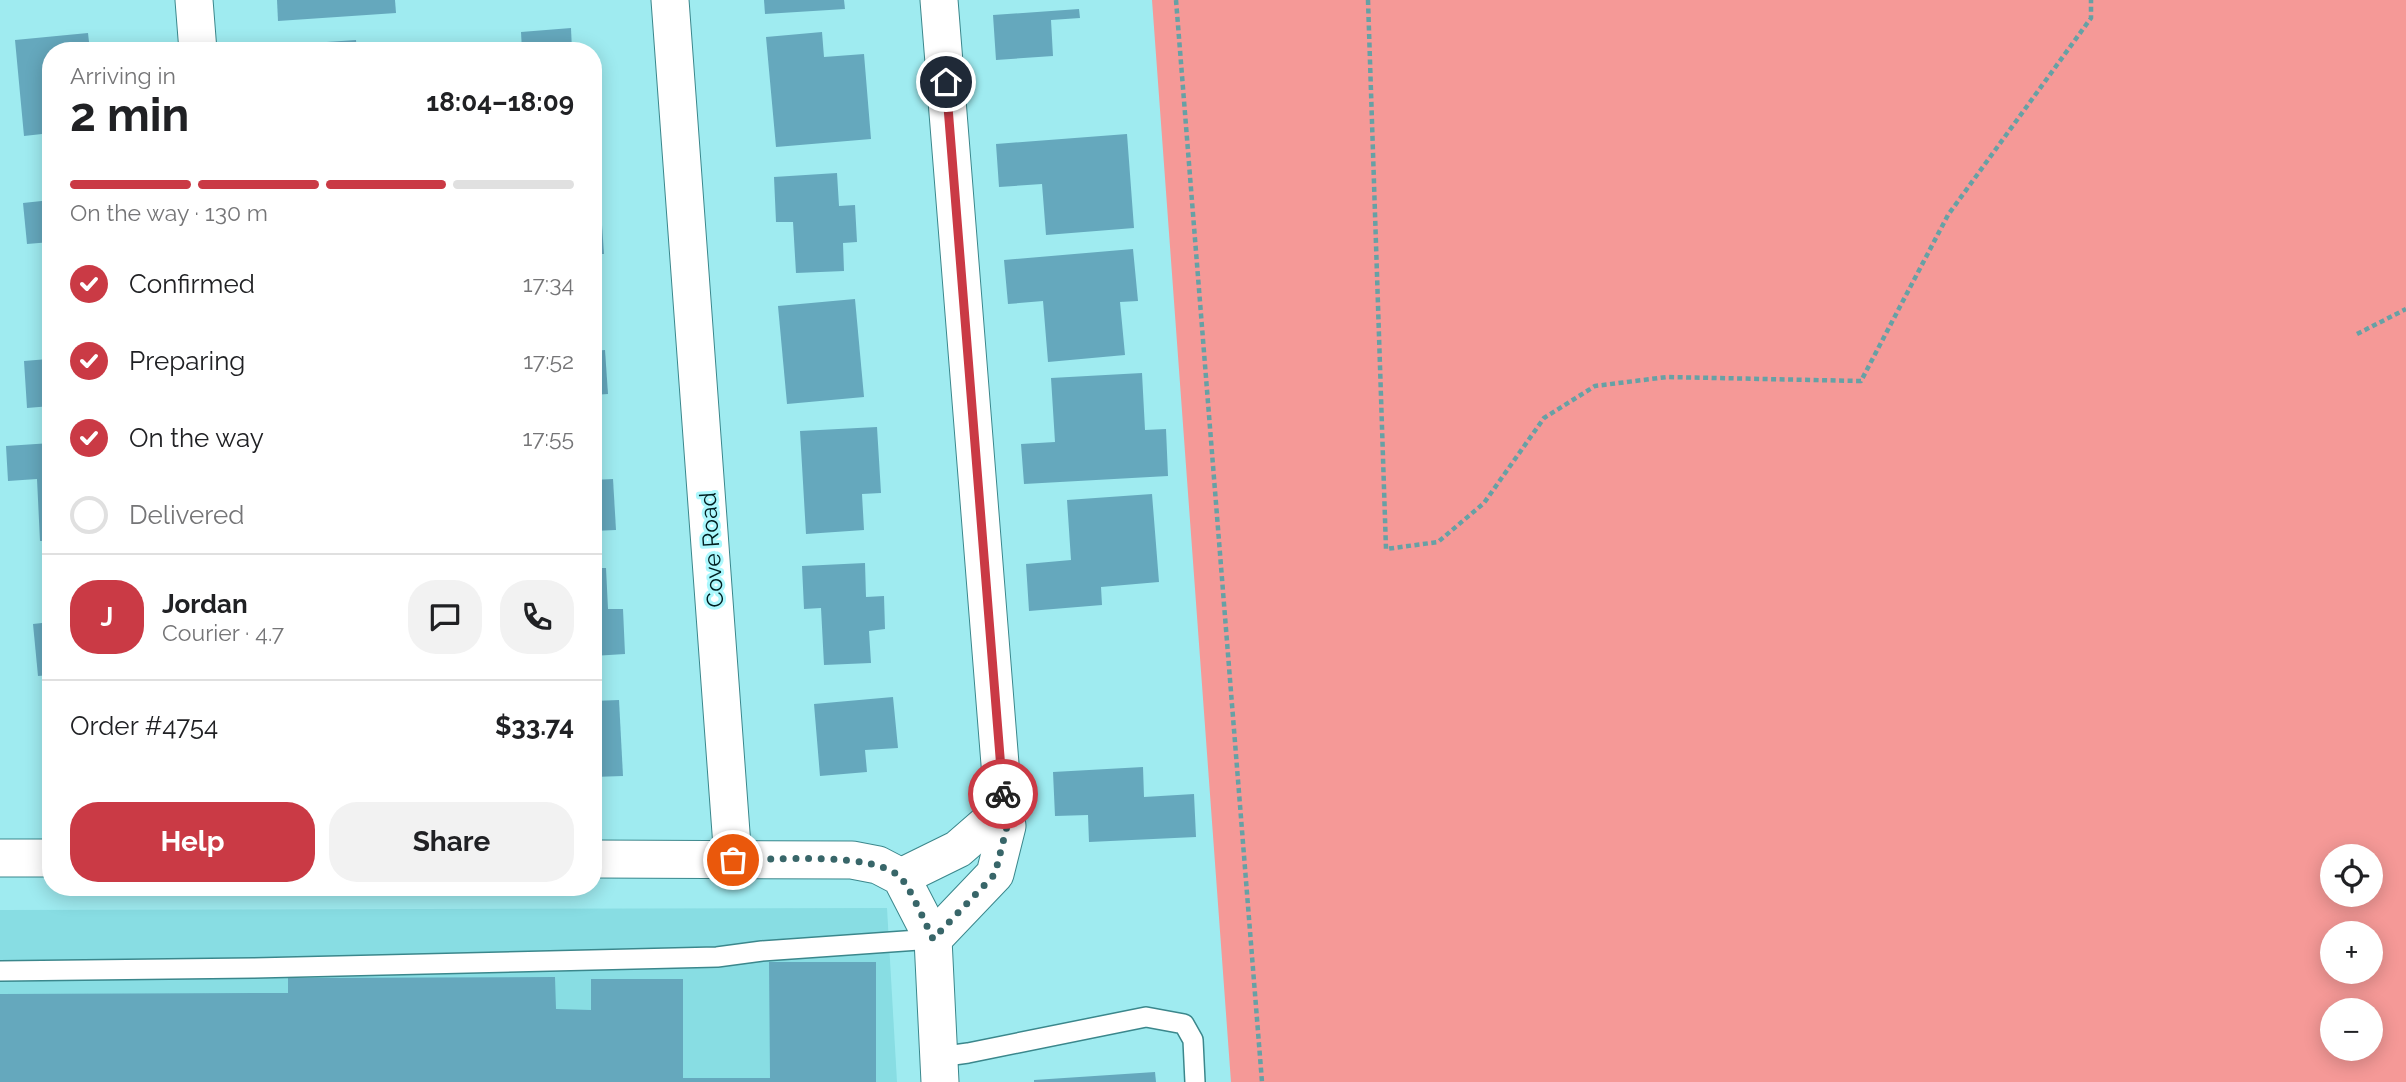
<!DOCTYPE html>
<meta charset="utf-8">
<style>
:root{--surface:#fff;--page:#f2f2f2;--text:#202124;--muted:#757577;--line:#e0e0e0;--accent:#ca3a45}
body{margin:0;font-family:Raleway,sans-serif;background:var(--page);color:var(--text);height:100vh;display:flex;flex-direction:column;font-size:26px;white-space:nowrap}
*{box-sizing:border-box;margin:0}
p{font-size:23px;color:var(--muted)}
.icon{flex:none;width:38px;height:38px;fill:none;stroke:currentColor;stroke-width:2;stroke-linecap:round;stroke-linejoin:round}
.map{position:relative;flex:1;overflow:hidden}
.side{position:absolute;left:42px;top:42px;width:560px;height:854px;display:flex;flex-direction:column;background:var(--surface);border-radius:28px;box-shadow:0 4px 18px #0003}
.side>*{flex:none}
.controls{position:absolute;left:2320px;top:844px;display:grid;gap:14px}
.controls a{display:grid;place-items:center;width:63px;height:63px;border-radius:50%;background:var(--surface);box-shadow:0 4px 18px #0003;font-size:35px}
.pin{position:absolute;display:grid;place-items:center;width:60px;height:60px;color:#fff;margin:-30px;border:4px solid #fff;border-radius:50%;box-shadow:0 2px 7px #0007}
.courier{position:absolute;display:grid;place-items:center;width:70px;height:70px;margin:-35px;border:5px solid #ca3a45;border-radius:50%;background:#fff;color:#222;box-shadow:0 2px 9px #0007}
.summary em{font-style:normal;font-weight:700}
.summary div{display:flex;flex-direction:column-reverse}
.summary{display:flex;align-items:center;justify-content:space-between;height:119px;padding:0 28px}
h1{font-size:46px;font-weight:700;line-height:52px}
.bar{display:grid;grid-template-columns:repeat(4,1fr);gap:10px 7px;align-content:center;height:84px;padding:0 28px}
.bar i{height:9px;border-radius:5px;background:var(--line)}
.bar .active{background:var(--accent)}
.bar p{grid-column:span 4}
.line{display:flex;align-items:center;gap:18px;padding:0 28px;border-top:2px solid var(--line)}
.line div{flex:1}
.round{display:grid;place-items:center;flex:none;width:74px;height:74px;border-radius:28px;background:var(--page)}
ol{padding:0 28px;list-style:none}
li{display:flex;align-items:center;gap:21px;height:77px}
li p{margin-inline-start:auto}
li .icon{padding:7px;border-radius:50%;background:var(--accent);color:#fff;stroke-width:4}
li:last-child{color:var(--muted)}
li i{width:38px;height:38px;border:4px solid var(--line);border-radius:50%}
.cta{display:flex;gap:14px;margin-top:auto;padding:14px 28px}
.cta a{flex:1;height:80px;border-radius:28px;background:var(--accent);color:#fff;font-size:28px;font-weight:700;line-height:80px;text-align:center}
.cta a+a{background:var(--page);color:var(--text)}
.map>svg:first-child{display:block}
.built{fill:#88dde3}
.green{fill:#f59997;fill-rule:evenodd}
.building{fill:#65a8bd}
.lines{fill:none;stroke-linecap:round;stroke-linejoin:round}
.service-casing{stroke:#3b878c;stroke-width:22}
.minor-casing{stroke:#3b878c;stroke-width:39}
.path{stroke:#66a1a5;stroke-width:4.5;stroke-dasharray:5 3.5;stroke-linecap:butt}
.service{stroke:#fff;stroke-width:19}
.minor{stroke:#fff;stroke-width:37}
.done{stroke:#386669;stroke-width:7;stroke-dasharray:0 12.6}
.route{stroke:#ca3a45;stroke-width:9}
.labels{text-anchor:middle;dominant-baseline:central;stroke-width:6;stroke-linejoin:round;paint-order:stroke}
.street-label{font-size:23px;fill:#001e20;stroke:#acf8fd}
</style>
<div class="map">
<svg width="2406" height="1082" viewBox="0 0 2406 1082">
<rect width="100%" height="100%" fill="#9febf0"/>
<polygon class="built" points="887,908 897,1082 0,1082 0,910"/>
<path class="green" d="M1152,0h1254v1082h-1175zM2333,856h38v38h-38zM2333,933h38v38h-38zM2333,1010h38v38h-38z"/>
<g class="building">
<polygon points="277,0 395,0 396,13 278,21"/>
<polygon points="764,0 844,0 845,9 765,14"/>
<polygon points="1079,9 1080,18 1051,20 1053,56 996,60 993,15"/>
<polygon points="571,28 572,51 522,51 521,32"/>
<polygon points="822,32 824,57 864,54 871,139 776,147 766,37"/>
<polygon points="88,33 90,51 51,51 51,133 24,136 15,40"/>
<polygon points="356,40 357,51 312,51 312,43"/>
<polygon points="1127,134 1134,228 1046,235 1042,184 999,187 996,144"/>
<polygon points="837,173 839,206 855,205 857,242 843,243 844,271 796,273 793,222 776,222 774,177"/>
<polygon points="600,196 604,254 593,254 593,197"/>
<polygon points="51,200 51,242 27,244 23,203"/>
<polygon points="1133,249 1138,301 1120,302 1125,355 1048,362 1043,301 1008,304 1004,260"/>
<polygon points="593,281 598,281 600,320 593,321"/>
<polygon points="855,299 864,397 787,404 778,306"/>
<polygon points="45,303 51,303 51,406 27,408 24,361 48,359"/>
<polygon points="605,350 608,394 593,395 593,351"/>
<polygon points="1142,373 1145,430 1166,429 1168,476 1024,484 1021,444 1055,442 1051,378"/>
<polygon points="877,427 881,493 862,494 864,530 806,534 800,431"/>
<polygon points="51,443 51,541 40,541 37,479 8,481 6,446"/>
<polygon points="613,479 616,530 593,531 593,480"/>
<polygon points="1152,494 1159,582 1101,587 1102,605 1029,611 1026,564 1071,560 1067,500"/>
<polygon points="865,563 866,597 884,596 885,629 869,631 871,663 824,665 821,608 804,609 802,566"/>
<polygon points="593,568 606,568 608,609 623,609 625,654 593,656"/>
<polygon points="51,622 51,675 38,676 33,624"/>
<polygon points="47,696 51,696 51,716 49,716"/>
<polygon points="893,697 898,748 865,750 867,772 820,776 814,704"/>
<polygon points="619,700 623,776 593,777 593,701"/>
<polygon points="1143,767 1144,797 1194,794 1196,837 1089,842 1088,815 1055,816 1053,772"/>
<polygon points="769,962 876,962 876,1082 0,1082 0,994 288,993 288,978 555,977 556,1009 591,1010 591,979 683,979 683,1078 770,1078"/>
<polygon points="1155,1072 1156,1082 1034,1082 1034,1080"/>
</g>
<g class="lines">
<defs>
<g id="service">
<polyline points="0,971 253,968 717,957 762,951 933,939"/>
<polyline points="939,1057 968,1053 1146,1017 1184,1024 1193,1040 1195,1082"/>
</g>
<g id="minor">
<polyline points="194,0 198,51"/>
<polyline points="670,0 733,860"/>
<polyline points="0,858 51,858"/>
<polyline points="593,859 852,860 878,865 901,877 933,939 940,1082"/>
<polyline points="901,877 958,849 996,816 1002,790"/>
<polyline points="933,939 995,874 1007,826 1002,789 939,0"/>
</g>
</defs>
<use href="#service" class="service-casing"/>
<use href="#minor" class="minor-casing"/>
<g class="path">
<polyline points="1176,0 1262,1082"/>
<polyline points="1368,0 1386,549 1438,542 1484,503 1544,418 1595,386 1667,377 1861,381 1948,215 2091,18 2091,0"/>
<polyline points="2357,334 2406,309"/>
</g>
<use href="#service" class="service"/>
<use href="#minor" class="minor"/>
</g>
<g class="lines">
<path class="done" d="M733,860c41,0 136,-9 166,16 10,8 27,49 34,63l62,-65 12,-48 -4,-32"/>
<polyline class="route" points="946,82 1003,794"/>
</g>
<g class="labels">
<g class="street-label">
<text transform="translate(711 550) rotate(-94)">Cove Road</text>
</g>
</g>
</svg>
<div class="controls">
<a><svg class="icon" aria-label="locate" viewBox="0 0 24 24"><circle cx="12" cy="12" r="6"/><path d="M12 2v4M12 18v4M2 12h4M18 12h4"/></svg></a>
<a>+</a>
<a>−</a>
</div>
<div class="pin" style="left:733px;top:860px;background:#ea580c"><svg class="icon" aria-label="bag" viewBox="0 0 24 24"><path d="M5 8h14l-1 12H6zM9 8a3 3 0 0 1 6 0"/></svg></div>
<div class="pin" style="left:946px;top:82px;background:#1f2937"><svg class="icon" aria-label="home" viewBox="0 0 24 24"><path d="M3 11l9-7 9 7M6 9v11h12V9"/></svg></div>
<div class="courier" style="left:1003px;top:794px"><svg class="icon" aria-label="bike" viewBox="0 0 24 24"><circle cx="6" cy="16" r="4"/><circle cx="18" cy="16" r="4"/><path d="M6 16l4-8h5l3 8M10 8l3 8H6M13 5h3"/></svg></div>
<section class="side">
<div class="summary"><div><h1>2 min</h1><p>Arriving in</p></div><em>18:04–18:09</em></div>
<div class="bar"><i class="active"></i><i class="active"></i><i class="active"></i><i></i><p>On the way · 130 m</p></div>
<ol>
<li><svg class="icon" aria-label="check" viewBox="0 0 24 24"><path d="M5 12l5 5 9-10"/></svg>Confirmed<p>17:34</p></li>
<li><svg class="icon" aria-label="check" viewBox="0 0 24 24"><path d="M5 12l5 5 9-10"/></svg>Preparing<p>17:52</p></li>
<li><svg class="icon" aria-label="check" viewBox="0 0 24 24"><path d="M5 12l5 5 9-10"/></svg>On the way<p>17:55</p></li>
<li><i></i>Delivered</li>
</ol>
<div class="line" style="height:126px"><b class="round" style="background:var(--accent);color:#fff">J</b><div><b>Jordan</b><p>Courier · 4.7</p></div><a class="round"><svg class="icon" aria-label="chat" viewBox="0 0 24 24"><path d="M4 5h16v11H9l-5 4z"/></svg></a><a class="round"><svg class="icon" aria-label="phone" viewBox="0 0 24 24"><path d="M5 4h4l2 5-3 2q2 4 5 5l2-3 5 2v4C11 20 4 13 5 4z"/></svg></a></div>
<div class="line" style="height:91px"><div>Order #4754</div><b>$33.74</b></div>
<div class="cta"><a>Help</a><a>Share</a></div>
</section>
</div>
